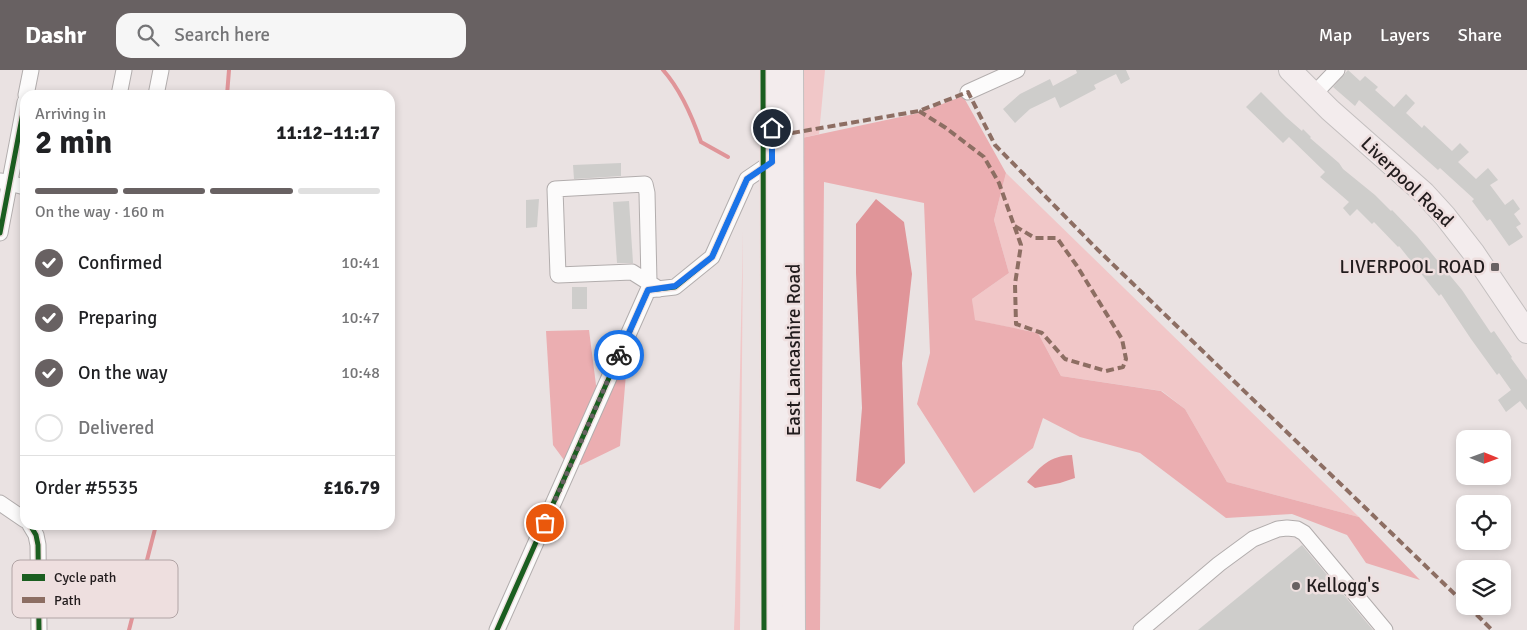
<!DOCTYPE html>
<meta charset="utf-8">
<style>
:root{--surface:#fff;--page:#f6f6f6;--text:#202124;--muted:#757577;--line:#e0e0e0;--accent:#686162}
body{margin:0;font-family:Signika,sans-serif;background:var(--page);color:var(--text);height:100vh;display:flex;flex-direction:column;font-size:19px;white-space:nowrap}
*{box-sizing:border-box;margin:0}
p{font-size:16px;color:var(--muted)}
.icon{flex:none;width:28px;height:28px;fill:none;stroke:currentColor;stroke-width:2;stroke-linecap:round;stroke-linejoin:round}
.map{position:relative;flex:1;overflow:hidden}
.details{position:absolute;left:20px;top:20px;width:375px;height:440px;display:flex;flex-direction:column;background:var(--surface);border-radius:15px;box-shadow:0 2px 8px #0003}
.details>*{flex:none}
.needle{width:32px;rotate:91deg}
.buttons{position:absolute;left:1456px;top:360px;display:grid;gap:10px}
.buttons a{display:grid;place-items:center;width:55px;height:55px;border-radius:10px;background:var(--surface);box-shadow:0 2px 8px #0003;font-size:25px}
.pin{position:absolute;display:grid;place-items:center;width:42px;height:42px;color:#fff;margin:-21px;border:2px solid #fff;border-radius:50%;box-shadow:0 1px 5px #0007}
.courier{position:absolute;display:grid;place-items:center;width:50px;height:50px;margin:-25px;border:4px solid #1a73e8;border-radius:50%;background:#fff;color:#222;box-shadow:0 1px 6px #0007}
.head em{font-style:normal;font-weight:700}
.head div{display:flex;flex-direction:column-reverse}
.head{display:flex;align-items:center;justify-content:space-between;height:85px;padding:0 15px}
h1{font-size:32px;font-weight:700;line-height:38px}
.bar{display:grid;grid-template-columns:repeat(4,1fr);gap:8px 5px;align-content:center;height:60px;padding:0 15px}
.bar i{height:6px;border-radius:4px;background:var(--line)}
.bar .on{background:var(--accent)}
.bar p{grid-column:span 4}
.line{display:flex;align-items:center;gap:12px;padding:0 15px;border-top:1px solid var(--line)}
.line div{flex:1}
ol{padding:0 15px;list-style:none}
li{display:flex;align-items:center;gap:15px;height:55px}
li p{margin-inline-start:auto}
li .icon{padding:5px;border-radius:50%;background:var(--accent);color:#fff;stroke-width:4}
li:last-child{color:var(--muted)}
li i{width:28px;height:28px;border:2px solid var(--line);border-radius:50%}
header{display:flex;align-items:center;gap:30px;box-sizing:border-box;height:70px;padding:0 25px;background:var(--accent);color:#fff}
header strong{font-size:24px}
nav{display:flex;gap:28px;margin-inline-start:auto;font-size:18px}
.search{width:350px;height:45px;background:var(--page);display:flex;align-items:center;gap:12px;box-sizing:border-box;padding:0 18px;border-radius:15px;color:var(--muted);font-size:19px}
.map>svg:first-child{display:block}
.green{fill:#f1c7c8}
.forest{fill:#ebaeb1}
.water{fill:#e09599}
.lines{fill:none;stroke-linecap:round;stroke-linejoin:round}
.stream{stroke:#e09599;stroke-width:4}
.building{fill:#cecdcb}
.minor-casing{stroke:#b2adad;stroke-width:17}
.highway-casing{stroke:#c3bfbf;stroke-width:24}
.minor{stroke:#fcfbfb;stroke-width:15}
.highway{stroke:#f3eced;stroke-width:22}
.quiet{stroke:#8d6e63;stroke-width:4;stroke-dasharray:8 4;stroke-linecap:butt}
.cycleway-casing{stroke:#eedfdf;stroke-width:8}
.cycleway{stroke:#1b5e20;stroke-width:5}
.done{stroke:#686162;stroke-width:5;stroke-dasharray:0 9}
.route{stroke:#1a73e8;stroke-width:6}
.poi-dot{fill:#686162;stroke:#eedfdf;stroke-width:2}
.labels{text-anchor:middle;dominant-baseline:central;stroke-width:5;stroke-linejoin:round;paint-order:stroke}
.street-label{font-size:19px;fill:#221c1d;stroke:#eedfdf}
.poi-label{font-size:19px;fill:#221c1d;stroke:#eedfdf;text-anchor:end}
.key{fill:#eedfdf;stroke:#b1a4a5;stroke-width:1}
.key-label{font-size:14px;fill:#221c1d}
</style>
<header>
<strong>Dashr</strong>
<div class="search"><svg class="icon" aria-label="search" viewBox="0 0 24 24"><circle cx="10" cy="10" r="6"/><path d="M15 15l6 6"/></svg>Search here</div>
<nav><a>Map</a><a>Layers</a><a>Share</a></nav>
</header>
<div class="map">
<svg width="1527" height="560" viewBox="0 0 1527 560">
<rect width="100%" height="100%" fill="#eae2e2"/>
<g class="green">
<polygon points="803,0 825,0 819,64 802,68"/>
<polygon points="1006,103 1359,447 1227,412 1185,339 1162,321 1061,306 1038,263 974,250 972,229 1009,203 994,150"/>
<polygon points="743,161 740,560 734,560 735,535"/>
</g>
<g class="forest">
<polygon points="963,26 1006,103 994,150 1009,203 972,229 975,250 1038,263 1061,306 1161,321 1185,339 1227,412 1359,447 1420,510 1366,493 1347,465 1292,444 1226,448 1140,383 1080,367 1043,348 1033,378 974,423 917,334 930,283 924,133 824,112 820,560 803,560 802,68 919,43"/>
<polygon points="589,260 596,315 610,320 627,292 620,376 581,395 564,390 553,375 546,261"/>
</g>
<g class="water">
<polygon points="876,129 904,152 912,204 902,293 905,393 880,419 856,411 862,338 856,203 856,154"/>
<path d="M1072,385l3,23 -15,5 -25,5 -8,-6c14,-16 22,-26 45,-27z"/>
</g>
<g class="lines">
<g class="stream">
<path d="M663,0c18,20 29,46 38,72l27,15"/>
<polyline points="227,25 229,0"/>
<polyline points="129,560 156,455"/>
</g>
</g>
<g class="building">
<polygon points="1076,0 1126,0 1130,9 1121,14 1116,4 1094,15 1096,19 1060,38 1055,27 1030,39 1015,53 1003,39 1020,24 1050,9 1053,16 1077,3"/>
<polygon points="1348,0 1360,11 1365,6 1378,17 1375,20 1394,37 1406,24 1415,33 1406,43 1422,58 1424,55 1452,81 1460,73 1469,82 1458,92 1476,109 1488,98 1498,110 1490,115 1505,135 1513,129 1520,139 1514,144 1521,154 1516,157 1523,167 1509,176 1490,149 1487,151 1472,131 1474,129 1440,98 1438,100 1359,30 1355,36 1333,17"/>
<polygon points="1261,22 1286,47 1302,61 1303,59 1311,67 1310,68 1339,93 1343,99 1375,125 1391,141 1392,140 1417,166 1462,220 1491,263 1494,261 1512,287 1511,288 1527,310 1527,340 1520,331 1506,342 1498,330 1511,320 1499,303 1497,305 1471,269 1441,224 1439,226 1399,176 1398,177 1374,152 1372,154 1357,139 1350,146 1343,138 1349,132 1320,107 1325,102 1289,67 1283,73 1246,37"/>
<polygon points="621,93 621,106 574,109 573,95"/>
<polygon points="539,129 537,157 526,158 526,130"/>
<polygon points="629,131 633,193 617,193 613,132"/>
<rect x="572" y="217" width="15" height="22"/>
<polygon points="1302,475 1373,560 1198,560"/>
</g>
<g class="lines">
<defs>
<g id="minor">
<polyline points="968,22 1017,0"/>
<polyline points="1314,24 1337,0"/>
<polyline points="26,25 31,0"/>
<polyline points="119,25 124,0"/>
<polyline points="156,25 161,0"/>
<polyline points="1,111 25,117"/>
<polyline points="0,163 25,32"/>
<polyline points="649,212 647,123 645,114 555,119 558,205 632,202 659,219"/>
<polyline points="0,433 25,450"/>
<polyline points="30,455 36,465 38,475 39,560"/>
<polyline points="497,560 648,220 675,217 712,187 747,109 772,92"/>
<polyline points="1141,560 1219,494 1253,469 1278,459 1287,458 1297,459 1304,463 1385,560"/>
</g>
<g id="highway">
<polyline points="773,0 774,560"/>
<polyline points="792,0 794,560"/>
<polyline points="1290,0 1330,40 1424,123 1445,146 1473,182 1527,262"/>
</g>
</defs>
<use href="#minor" class="minor-casing"/>
<use href="#highway" class="highway-casing"/>
<use href="#minor" class="minor"/>
<use href="#highway" class="highway"/>
<g class="quiet">
<polyline points="919,41 946,58 984,87 999,113 1021,175 1015,214 1016,254 1042,263 1065,289 1106,301 1123,297 1126,289 1122,269 1077,196 1057,168 1035,168 1013,155"/>
<polyline points="792,63 919,41 968,22 995,75 1098,180 1465,534"/>
<polyline points="1468,536 1492,560"/>
</g>
<defs>
<g id="cycleway">
<polyline points="763,0 764,560"/>
<polyline points="0,163 25,32"/>
<polyline points="30,455 36,465 38,475 39,560"/>
<polyline points="497,560 648,220 675,217 712,187 747,109 772,92"/>
</g>
</defs>
<use href="#cycleway" class="cycleway-casing"/>
<use href="#cycleway" class="cycleway"/>
</g>
<g class="lines">
<polyline class="done" points="545,453 619,285"/>
<polyline class="route" points="619,285 648,220 675,216 712,187 747,109 772,92 772,58"/>
</g>
<g class="poi-dot">
<rect x="1490" y="192" width="10" height="10" rx="2.5"/>
<circle cx="1296" cy="516" r="5"/>
</g>
<g class="labels">
<g class="street-label">
<text transform="translate(1407 112) rotate(44)">Liverpool Road</text>
<text transform="translate(794 280) rotate(-90)">East Lancashire Road</text>
</g>
<g class="poi-label">
<text x="1485" y="197">LIVERPOOL ROAD</text>
<text x="1306" y="516" text-anchor="start">Kellogg's</text>
</g>
</g>
<rect x="12" y="490" width="166" height="58" rx="8" class="key"/>
<rect x="22" y="504" width="23" height="7" fill="#1b5e20"/>
<rect x="22" y="527" width="23" height="6" fill="#8d6e63"/>
<g class="key-label">
<text x="54" y="512">Cycle path</text>
<text x="54" y="535">Path</text>
</g>
</svg>
<div class="buttons">
<a><svg class="needle" viewBox="-14 -14 28 28"><path d="M0-13l5 13h-10z" fill="#e53935"/><path d="M0 13l5-13h-10z" fill="#757577"/></svg></a>
<a><svg class="icon" aria-label="locate" viewBox="0 0 24 24"><circle cx="12" cy="12" r="6"/><path d="M12 2v4M12 18v4M2 12h4M18 12h4"/></svg></a>
<a><svg class="icon" aria-label="layers" viewBox="0 0 24 24"><path d="M12 4l9 5-9 5-9-5zM3 14l9 5 9-5"/></svg></a>
</div>
<div class="pin" style="left:545px;top:453px;background:#ea580c"><svg class="icon" aria-label="bag" viewBox="0 0 24 24"><path d="M5 8h14l-1 12H6zM9 8a3 3 0 0 1 6 0"/></svg></div>
<div class="pin" style="left:772px;top:58px;background:#1f2937"><svg class="icon" aria-label="home" viewBox="0 0 24 24"><path d="M3 11l9-7 9 7M6 9v11h12V9"/></svg></div>
<div class="courier" style="left:619px;top:285px"><svg class="icon" aria-label="bike" viewBox="0 0 24 24"><circle cx="6" cy="16" r="4"/><circle cx="18" cy="16" r="4"/><path d="M6 16l4-8h5l3 8M10 8l3 8H6M13 5h3"/></svg></div>
<section class="details">
<div class="head"><div><h1>2 min</h1><p>Arriving in</p></div><em>11:12–11:17</em></div>
<div class="bar"><i class="on"></i><i class="on"></i><i class="on"></i><i></i><p>On the way · 160 m</p></div>
<ol>
<li><svg class="icon" aria-label="check" viewBox="0 0 24 24"><path d="M5 12l5 5 9-10"/></svg>Confirmed<p>10:41</p></li>
<li><svg class="icon" aria-label="check" viewBox="0 0 24 24"><path d="M5 12l5 5 9-10"/></svg>Preparing<p>10:47</p></li>
<li><svg class="icon" aria-label="check" viewBox="0 0 24 24"><path d="M5 12l5 5 9-10"/></svg>On the way<p>10:48</p></li>
<li><i></i>Delivered</li>
</ol>
<div class="line" style="height:65px"><div>Order #5535</div><b>£16.79</b></div>
</section>
</div>
